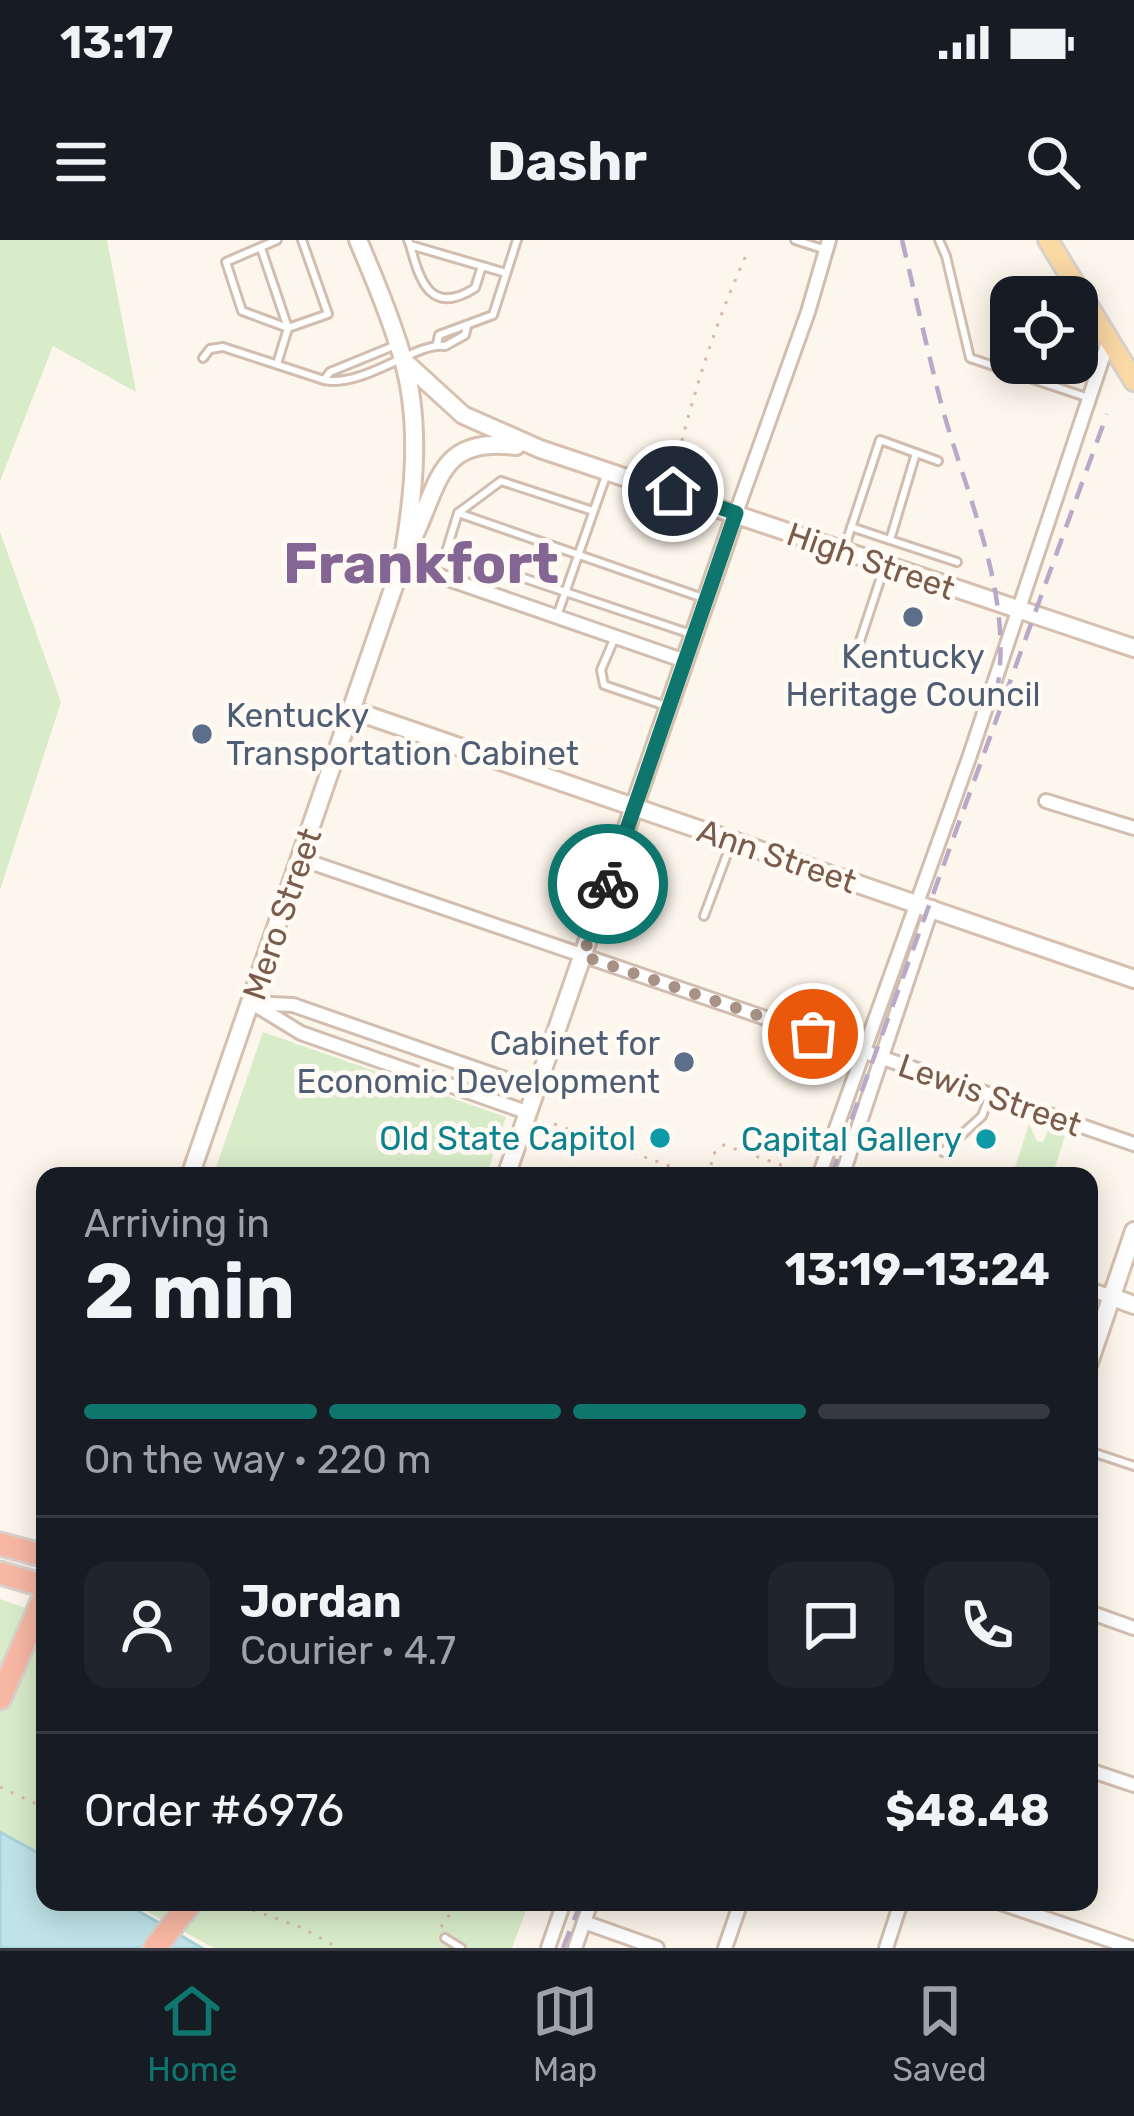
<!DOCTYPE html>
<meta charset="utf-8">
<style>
:root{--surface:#171b24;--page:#20242c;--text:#f1f3f6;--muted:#9ea1a6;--line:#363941;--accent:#0f766e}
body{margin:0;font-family:Rubik,sans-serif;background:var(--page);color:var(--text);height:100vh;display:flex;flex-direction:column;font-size:45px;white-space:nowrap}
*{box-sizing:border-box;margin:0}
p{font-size:39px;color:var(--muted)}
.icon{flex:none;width:66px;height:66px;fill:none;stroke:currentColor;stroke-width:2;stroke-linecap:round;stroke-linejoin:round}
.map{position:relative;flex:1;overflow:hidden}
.sheet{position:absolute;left:36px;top:927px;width:1062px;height:744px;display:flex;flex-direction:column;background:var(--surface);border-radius:24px;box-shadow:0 6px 30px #0003}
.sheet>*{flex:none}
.tools{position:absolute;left:990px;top:36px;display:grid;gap:24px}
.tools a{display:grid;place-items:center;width:108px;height:108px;border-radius:24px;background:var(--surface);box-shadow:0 6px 30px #0003;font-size:60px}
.pin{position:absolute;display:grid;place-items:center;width:102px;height:102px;color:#fff;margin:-51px;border:6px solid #fff;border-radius:50%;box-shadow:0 3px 12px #0007}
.courier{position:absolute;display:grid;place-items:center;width:120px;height:120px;margin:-60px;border:9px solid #0f766e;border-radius:50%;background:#fff;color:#222;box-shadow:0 3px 15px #0007}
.summary em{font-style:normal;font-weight:700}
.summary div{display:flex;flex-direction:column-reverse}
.summary{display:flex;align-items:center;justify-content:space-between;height:204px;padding:0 48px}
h1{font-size:78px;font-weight:700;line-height:90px}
.bar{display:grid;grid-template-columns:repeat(4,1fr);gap:18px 12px;align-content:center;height:144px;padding:0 48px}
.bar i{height:15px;border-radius:9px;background:var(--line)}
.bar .selected{background:var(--accent)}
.bar p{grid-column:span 4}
.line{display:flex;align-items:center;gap:30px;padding:0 48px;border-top:3px solid var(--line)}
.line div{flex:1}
.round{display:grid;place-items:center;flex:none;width:126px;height:126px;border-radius:24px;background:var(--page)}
.status{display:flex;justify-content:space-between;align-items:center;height:84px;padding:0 60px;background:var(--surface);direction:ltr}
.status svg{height:33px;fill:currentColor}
header{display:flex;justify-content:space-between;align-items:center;height:156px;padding:0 48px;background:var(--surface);font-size:54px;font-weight:700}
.tabs{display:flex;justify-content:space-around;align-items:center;height:168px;border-top:3px solid var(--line);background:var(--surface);font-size:33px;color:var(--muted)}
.tabs a{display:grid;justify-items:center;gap:6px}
.tabs .selected{color:var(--accent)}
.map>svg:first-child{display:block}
.green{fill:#d8ecc9}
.water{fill:#bfe3e8;stroke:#a5d3da;stroke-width:3}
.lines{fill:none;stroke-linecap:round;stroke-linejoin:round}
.lane-casing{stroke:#d1beb0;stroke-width:12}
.street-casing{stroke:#d1beb0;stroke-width:18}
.secondary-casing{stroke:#d6c0b0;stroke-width:22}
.primary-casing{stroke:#dad1cd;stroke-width:24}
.highway-casing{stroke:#dad1cd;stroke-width:27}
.path{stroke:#d9b8a5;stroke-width:3;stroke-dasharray:3 9;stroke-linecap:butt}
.lane{stroke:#fff;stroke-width:6}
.street{stroke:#fff;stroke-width:12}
.secondary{stroke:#fff;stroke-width:16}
.primary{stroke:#fbd9a5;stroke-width:18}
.highway{stroke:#f7b7a3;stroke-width:21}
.rail{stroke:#b9a8c9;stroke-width:4.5;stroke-dasharray:18 12;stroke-linecap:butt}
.done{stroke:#a89285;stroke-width:12;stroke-dasharray:0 21.6}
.route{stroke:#0f766e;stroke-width:15}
.service-dot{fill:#5c6f8a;stroke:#fffaf3;stroke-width:4.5}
.culture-dot{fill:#0f9aa8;stroke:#fffaf3;stroke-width:4.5}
.labels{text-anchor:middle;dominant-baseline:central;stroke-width:10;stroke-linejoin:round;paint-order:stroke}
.street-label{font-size:33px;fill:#7a5c4d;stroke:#fffaf3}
.service-label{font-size:33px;fill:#4e5e75;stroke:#fffaf3}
.culture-label{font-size:33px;fill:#0d838f;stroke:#fffaf3;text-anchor:end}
.town-label{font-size:57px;font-weight:bold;fill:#846695;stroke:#fffaf3}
</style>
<div class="status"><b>13:17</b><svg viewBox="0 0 49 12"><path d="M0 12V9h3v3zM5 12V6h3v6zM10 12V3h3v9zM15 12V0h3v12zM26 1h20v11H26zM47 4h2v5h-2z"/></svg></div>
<header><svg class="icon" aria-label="menu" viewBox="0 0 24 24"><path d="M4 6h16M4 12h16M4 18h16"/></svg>Dashr<svg class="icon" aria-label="search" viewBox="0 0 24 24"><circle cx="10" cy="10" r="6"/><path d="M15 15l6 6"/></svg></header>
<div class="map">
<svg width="1134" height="1708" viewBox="0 0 1134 1708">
<rect width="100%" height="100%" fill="#fdf6ec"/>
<g class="green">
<polygon points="0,0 107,0 136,152 53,106 0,241"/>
<polygon points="0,292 61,462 0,650"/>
<polygon points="263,792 506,877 486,936 213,936"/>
<polygon points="1029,884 1037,901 1043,902 1048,890 1065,896 1052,936 1013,933"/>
<polygon points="0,1359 45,1375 45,1615 0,1592"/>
<polygon points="130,1662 529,1662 512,1708 214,1708"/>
</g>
<polygon class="water" points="0,1592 45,1617 45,1662 123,1662 202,1708 0,1708"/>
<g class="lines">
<defs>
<g id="lane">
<polyline points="277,0 226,22 242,71 288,88 328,74 302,0"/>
<polyline points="408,0 410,5 506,33"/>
<polyline points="795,0 826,10"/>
<polyline points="939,0 946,16 970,118 1089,158"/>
<path d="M410,5c10,37 21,71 65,43l7,-22"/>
<polyline points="261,8 288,88 277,124"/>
<polyline points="437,104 439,95 493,75 517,0"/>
<path d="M396,105l-66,27 -6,8c40,8 94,-39 121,-34l20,-11 2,-9"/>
<polyline points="203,118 210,109 223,107 324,140"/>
<polyline points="593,271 501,241 458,273 446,312 691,394"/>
<polyline points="458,273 703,358"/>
<polyline points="851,287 890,300 916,213"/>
<polyline points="890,300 957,322"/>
<polyline points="844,309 880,200 938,221"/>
<polyline points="558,373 607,233"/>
<polyline points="615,397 601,430 604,445 666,466"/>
<polyline points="856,413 884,328"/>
<polyline points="704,676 732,601"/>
<polyline points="943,912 982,876 989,858"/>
<polyline points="45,1173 45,1205"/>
<polyline points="1089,1211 1134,1226"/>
<polyline points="445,1698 461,1708"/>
</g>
<g id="street">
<polyline points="736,273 808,72 829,0"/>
<polyline points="402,323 685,421"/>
<polyline points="1046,561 1134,588"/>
<polyline points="301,619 1134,904"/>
<polyline points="251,763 293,765 537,850"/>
<polyline points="252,763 301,793 529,873"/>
<polyline points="819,936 969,518 1109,99"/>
<polyline points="842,936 932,667"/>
<polyline points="1089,1049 1112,1057"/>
<polyline points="1089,1372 1134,1388"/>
<polyline points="1089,1530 1134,1545"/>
<polyline points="998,1662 1132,1708"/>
<polyline points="584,1682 657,1708"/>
<polyline points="548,1708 564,1662"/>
<polyline points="575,1708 591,1662"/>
<polyline points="725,1708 741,1662"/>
<polyline points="886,1708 901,1662"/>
</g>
<g id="secondary">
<polyline points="404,121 463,175 540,209 1134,408"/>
<path d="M412,300c28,-57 26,-104 104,-94"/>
<polyline points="352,470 1134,739"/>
<path d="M190,936l212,-613c12,-67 20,-141 0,-207 -12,-40 -28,-78 -44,-116"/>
<polyline points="506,936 736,273"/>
<polyline points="1112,1057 1134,1065"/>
<polyline points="1089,1123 1134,991"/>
</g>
<polyline id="primary" points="1048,0 1134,141"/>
<g id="highway">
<polyline points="0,1304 45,1316"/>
<polyline points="0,1333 45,1346"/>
<polyline points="0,1458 45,1355"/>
<polyline points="155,1708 191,1662"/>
</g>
</defs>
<use href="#lane" class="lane-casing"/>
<use href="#street" class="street-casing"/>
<use href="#secondary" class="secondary-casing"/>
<use href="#primary" class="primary-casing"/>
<use href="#highway" class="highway-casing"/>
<g class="path">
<path d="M673,236c19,-79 41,-151 75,-225"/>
<polyline points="554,884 697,936"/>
<polyline points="717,935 711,927 712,915 724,905 806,934"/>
<polyline points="714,936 720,936"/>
<polyline points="0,1547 45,1568"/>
<polyline points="230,1662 300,1687 339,1708"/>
<polyline points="441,1687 452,1671"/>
</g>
<use href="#lane" class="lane"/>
<use href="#street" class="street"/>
<use href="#secondary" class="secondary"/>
<use href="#primary" class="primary"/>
<use href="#highway" class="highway"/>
<g class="rail">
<path d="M902,0c13,54 25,109 39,163 24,89 71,187 57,281"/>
<polyline points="831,936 1107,174"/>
<polyline points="563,1708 581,1662"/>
</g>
</g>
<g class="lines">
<polyline class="done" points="608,644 583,716 813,794"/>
<polyline class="route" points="608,644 736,273 673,251"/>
</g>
<g class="service-dot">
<circle cx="913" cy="377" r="12"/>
<circle cx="202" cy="494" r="12"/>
<circle cx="684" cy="822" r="12"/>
</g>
<g class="culture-dot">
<circle cx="660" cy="898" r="12"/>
<circle cx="986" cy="899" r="12"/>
</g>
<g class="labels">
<g class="street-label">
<text transform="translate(871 321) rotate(19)">High Street</text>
<text transform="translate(777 616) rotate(19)">Ann Street</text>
<text transform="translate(282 674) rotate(-71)">Mero Street</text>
<text transform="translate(990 855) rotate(19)">Lewis Street</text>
</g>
<g class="service-label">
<text x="913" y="416">Kentucky<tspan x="913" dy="38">Heritage Council</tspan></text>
<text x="226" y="475" text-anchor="start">Kentucky<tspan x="226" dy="38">Transportation Cabinet</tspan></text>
<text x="660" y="803" text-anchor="end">Cabinet for<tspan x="660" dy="38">Economic Development</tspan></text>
</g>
<g class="culture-label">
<text x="636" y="898">Old State Capitol</text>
<text x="962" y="899">Capital Gallery</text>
</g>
<g class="town-label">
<text x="421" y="323">Frankfort</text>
</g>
</g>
</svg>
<div class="tools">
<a><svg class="icon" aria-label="locate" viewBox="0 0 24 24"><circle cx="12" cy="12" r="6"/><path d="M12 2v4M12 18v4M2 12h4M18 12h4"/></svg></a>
</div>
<div class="pin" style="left:813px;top:794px;background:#ea580c"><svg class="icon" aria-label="bag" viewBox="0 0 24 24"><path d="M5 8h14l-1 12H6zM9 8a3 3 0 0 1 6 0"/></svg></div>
<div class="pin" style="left:673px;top:251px;background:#1f2937"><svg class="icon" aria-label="home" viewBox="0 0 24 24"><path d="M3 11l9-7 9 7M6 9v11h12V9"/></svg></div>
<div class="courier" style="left:608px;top:644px"><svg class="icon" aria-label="bike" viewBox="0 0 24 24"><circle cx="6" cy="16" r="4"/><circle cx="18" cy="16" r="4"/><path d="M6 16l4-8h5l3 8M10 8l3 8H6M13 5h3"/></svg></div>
<section class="sheet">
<div class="summary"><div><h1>2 min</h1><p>Arriving in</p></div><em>13:19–13:24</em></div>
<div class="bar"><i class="selected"></i><i class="selected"></i><i class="selected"></i><i></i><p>On the way · 220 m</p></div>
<div class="line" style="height:216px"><a class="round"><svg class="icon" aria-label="person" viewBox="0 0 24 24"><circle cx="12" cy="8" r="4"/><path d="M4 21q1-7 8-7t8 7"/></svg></a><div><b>Jordan</b><p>Courier · 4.7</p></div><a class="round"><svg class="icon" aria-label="chat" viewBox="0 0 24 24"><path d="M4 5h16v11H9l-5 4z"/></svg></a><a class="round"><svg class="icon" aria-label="phone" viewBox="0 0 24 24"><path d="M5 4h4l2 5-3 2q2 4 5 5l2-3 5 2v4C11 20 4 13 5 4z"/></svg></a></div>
<div class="line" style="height:156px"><div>Order #6976</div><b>$48.48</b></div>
</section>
</div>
<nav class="tabs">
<a class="selected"><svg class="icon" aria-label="home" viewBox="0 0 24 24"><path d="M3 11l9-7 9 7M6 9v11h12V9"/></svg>Home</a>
<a><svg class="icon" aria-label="map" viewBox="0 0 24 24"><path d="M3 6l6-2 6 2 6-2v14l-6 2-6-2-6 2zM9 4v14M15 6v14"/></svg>Map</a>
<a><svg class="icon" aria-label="saved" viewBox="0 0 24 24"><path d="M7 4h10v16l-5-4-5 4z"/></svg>Saved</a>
</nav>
